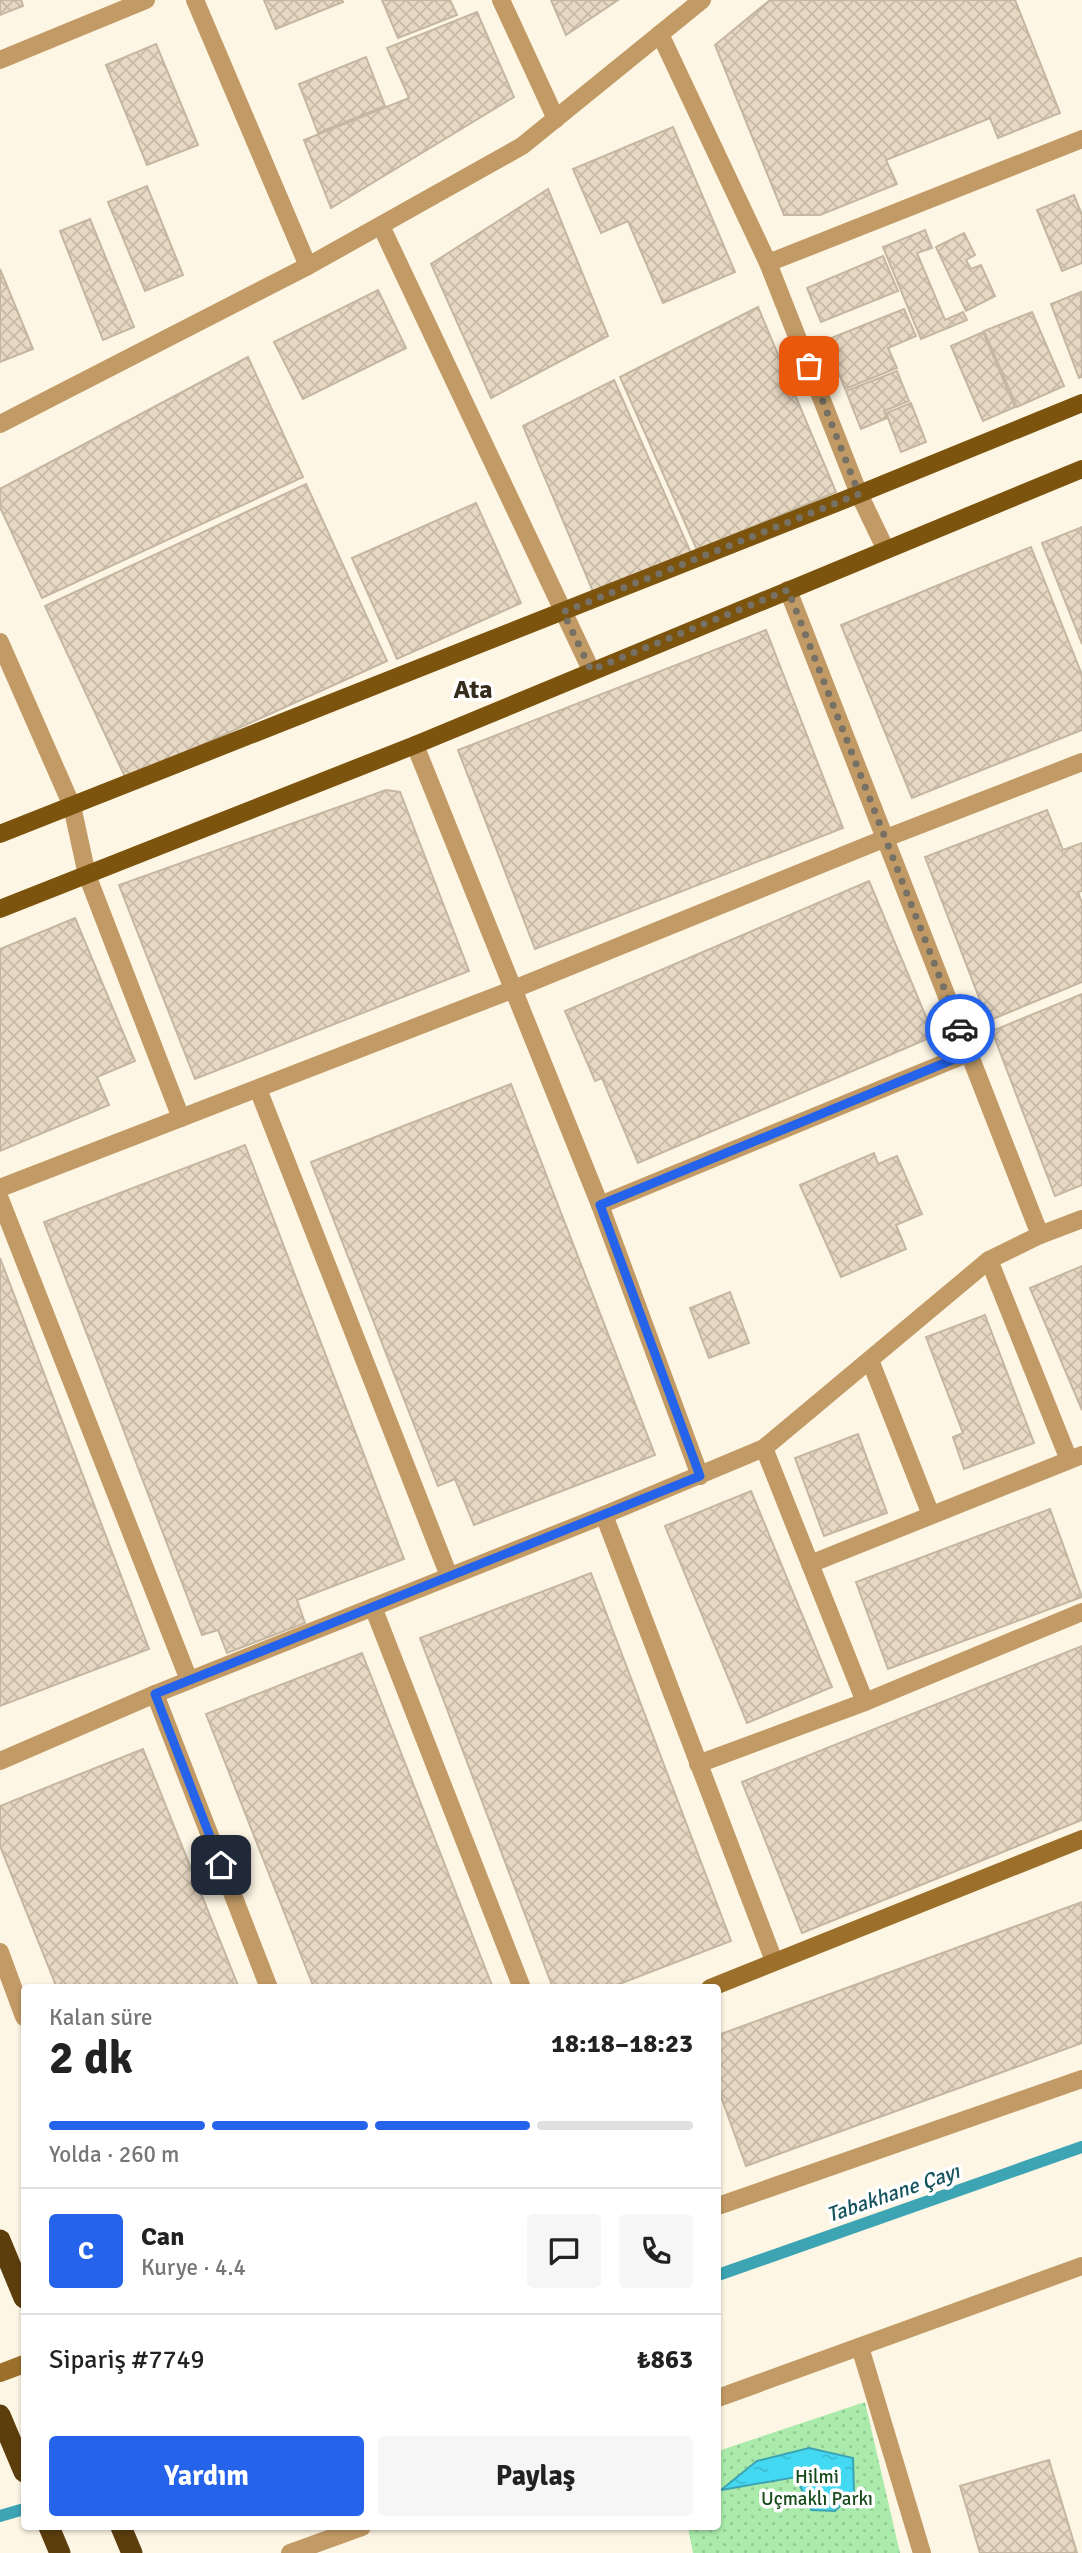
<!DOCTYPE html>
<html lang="tr">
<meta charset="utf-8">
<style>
:root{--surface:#fff;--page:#f6f6f6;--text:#222;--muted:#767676;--line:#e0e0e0;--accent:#2563eb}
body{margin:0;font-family:Signika,sans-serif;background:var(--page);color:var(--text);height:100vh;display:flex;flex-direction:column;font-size:26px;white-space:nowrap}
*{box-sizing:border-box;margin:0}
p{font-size:23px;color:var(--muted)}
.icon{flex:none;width:38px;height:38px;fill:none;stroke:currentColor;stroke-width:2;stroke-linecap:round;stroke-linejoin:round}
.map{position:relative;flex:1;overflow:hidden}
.details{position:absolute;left:21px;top:1984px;width:700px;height:546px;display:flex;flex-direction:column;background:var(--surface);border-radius:7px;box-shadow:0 2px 5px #0004}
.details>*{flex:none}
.pin{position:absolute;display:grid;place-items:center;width:60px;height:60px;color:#fff;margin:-30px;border-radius:14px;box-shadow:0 4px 10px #0006}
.courier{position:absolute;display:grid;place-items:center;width:70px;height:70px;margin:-35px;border:5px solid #2563eb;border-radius:50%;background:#fff;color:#222;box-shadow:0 2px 9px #0007}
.headline em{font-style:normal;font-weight:800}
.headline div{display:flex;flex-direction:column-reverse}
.headline{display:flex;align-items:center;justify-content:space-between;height:119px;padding:0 28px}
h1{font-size:46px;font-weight:800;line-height:52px}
.bar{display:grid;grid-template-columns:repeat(4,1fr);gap:10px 7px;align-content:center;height:84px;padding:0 28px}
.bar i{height:9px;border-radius:5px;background:var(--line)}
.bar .on{background:var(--accent)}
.bar p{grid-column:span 4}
.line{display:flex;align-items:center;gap:18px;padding:0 28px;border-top:2px solid var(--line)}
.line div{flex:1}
.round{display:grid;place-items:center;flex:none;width:74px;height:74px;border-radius:7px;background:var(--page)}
.primary-button{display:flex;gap:14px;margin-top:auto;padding:14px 28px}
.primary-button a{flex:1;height:80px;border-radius:7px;background:var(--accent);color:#fff;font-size:28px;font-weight:800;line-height:80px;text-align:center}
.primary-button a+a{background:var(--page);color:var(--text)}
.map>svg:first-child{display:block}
.park{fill:url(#park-dots)}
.water{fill:url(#water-ripples);stroke:#3da4b4;stroke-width:2}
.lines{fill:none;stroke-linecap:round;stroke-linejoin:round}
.stream{stroke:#3da4b4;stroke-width:12}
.building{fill:url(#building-cross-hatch);stroke:#c5b6a2;stroke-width:2}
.street{stroke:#c19a65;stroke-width:18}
.secondary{stroke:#9c702a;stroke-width:18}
.primary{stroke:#7c540e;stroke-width:18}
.highway{stroke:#5c3e0d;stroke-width:21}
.done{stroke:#767065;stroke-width:7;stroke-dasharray:0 12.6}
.route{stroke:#2563eb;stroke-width:9}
.labels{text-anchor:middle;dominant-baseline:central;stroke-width:7;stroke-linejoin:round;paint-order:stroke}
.park-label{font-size:19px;fill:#194c1d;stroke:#fff}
.water-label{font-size:21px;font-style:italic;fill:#15535e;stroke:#fff}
.district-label{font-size:26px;font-weight:bold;fill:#352d1b;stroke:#fff}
</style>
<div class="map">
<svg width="1082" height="2553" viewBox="0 0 1082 2553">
<defs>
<pattern id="park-dots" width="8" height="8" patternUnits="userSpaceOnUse" patternTransform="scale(1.75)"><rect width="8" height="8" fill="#aaebab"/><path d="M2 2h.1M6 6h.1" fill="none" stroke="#92ca93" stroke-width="1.8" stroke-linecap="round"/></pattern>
<pattern id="water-ripples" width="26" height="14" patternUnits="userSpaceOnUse" patternTransform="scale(1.75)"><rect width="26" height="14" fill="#44d9f3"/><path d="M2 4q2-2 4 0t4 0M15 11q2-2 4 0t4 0" fill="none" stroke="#3cbad0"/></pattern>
<pattern id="building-cross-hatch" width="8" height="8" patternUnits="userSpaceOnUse" patternTransform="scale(1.75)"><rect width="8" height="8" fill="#e7d8c3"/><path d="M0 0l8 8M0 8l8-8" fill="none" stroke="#c6b9a7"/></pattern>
</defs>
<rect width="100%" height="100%" fill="#fef6e4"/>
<polygon class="park" points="865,2402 900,2553 693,2553 688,2527 718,2527 718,2451"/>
<polygon class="water" points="809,2448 853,2458 854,2492 835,2511 811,2510 796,2477 721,2490 757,2461"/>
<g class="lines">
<g class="stream">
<polyline points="718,2275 1082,2147"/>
<polyline points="0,2516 24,2509"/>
</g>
</g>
<g class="building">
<polygon points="0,0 21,0 23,6 0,15"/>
<polygon points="264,0 342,0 343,2 276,29"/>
<polygon points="382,0 450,0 457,15 398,38"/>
<polygon points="551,0 618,0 566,35"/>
<polygon points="770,0 1015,0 1060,113 998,138 990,118 886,160 897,184 820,215 784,215 715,45"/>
<polygon points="477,12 514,97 331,208 304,140 409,98 387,48"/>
<polygon points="156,44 198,145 147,165 106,65"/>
<polygon points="366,57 385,106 318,133 299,84"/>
<polygon points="673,127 735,272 663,303 628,221 601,233 573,169"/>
<polygon points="147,186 183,275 145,291 108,202"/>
<polygon points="548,189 608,336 491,398 431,264"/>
<polygon points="1074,195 1082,215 1082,263 1062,271 1037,210"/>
<polygon points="90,219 134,327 103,340 60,231"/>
<polygon points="925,230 932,248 917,253 945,320 963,312 967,320 921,339 883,247"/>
<polygon points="964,233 975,255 966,260 971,269 981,265 995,296 966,311 936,247"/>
<polygon points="883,256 898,291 821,322 807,288"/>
<polygon points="0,269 33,349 0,362"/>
<polygon points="378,290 406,348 303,399 274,342"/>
<polygon points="1081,292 1082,377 1079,378 1051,304"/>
<polygon points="758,307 836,492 697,550 620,377"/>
<polygon points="904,309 916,336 888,348 897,368 845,389 826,340"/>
<polygon points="1032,312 1064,386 1017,407 984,331"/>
<polygon points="983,332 1015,407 983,421 951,346"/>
<polygon points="248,357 303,477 42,598 0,507 0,489"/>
<polygon points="897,371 909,401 884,411 887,418 861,429 846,391"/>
<polygon points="614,380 691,553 594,594 523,426"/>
<polygon points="911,403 926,442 901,452 886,413"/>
<polygon points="306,484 387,661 126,779 45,606"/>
<polygon points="476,503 521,603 397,659 352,558"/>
<polygon points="1082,527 1082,644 1042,543"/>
<polygon points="1031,547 1082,675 1082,730 912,798 841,625"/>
<polygon points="766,630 843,828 535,949 458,750"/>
<polygon points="386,790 400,792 469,971 195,1079 119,885"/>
<polygon points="1047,810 1063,850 1082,843 1082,891 1078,892 1082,903 1082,982 988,1021 925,857"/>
<polygon points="869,881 934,1036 638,1163 602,1078 595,1081 565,1011"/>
<polygon points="75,918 135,1061 97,1077 109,1105 0,1151 0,949"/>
<polygon points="1082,994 1082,1185 1055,1196 992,1031"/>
<polygon points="511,1084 655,1455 474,1525 455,1479 438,1486 311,1162"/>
<polygon points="245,1145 404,1559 297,1600 305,1623 227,1653 218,1630 202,1635 44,1222"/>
<polygon points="874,1153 878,1164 897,1156 922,1214 896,1225 906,1249 841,1277 800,1185"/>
<polygon points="0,1258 149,1649 0,1706"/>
<polygon points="1082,1266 1082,1410 1030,1288"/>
<polygon points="730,1292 749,1343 709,1358 690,1308"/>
<polygon points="985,1315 1034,1443 964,1469 953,1437 963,1433 926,1337"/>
<polygon points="858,1434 887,1513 824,1536 795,1458"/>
<polygon points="751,1491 832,1687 747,1723 665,1526"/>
<polygon points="1050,1509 1082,1597 888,1669 856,1582"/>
<polygon points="591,1573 731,1941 609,1988 553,1988 420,1638"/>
<polygon points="1082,1646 1082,1820 802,1933 742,1782"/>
<polygon points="362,1653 493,1988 314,1988 206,1714"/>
<polygon points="143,1749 239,1988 57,1988 0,1846 0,1806"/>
<polygon points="1082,1902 1082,2043 746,2166 718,2088 718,2035"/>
<polygon points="1049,2460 1077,2553 980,2553 960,2486"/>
</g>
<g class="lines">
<g class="street">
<polyline points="195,0 308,266"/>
<polyline points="501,0 556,119"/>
<polyline points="660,34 768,263 1082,139"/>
<polyline points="0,60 146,0"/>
<polyline points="381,226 591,670"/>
<polyline points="768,263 859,494 886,550"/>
<polyline points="0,424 308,266 522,146 702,0"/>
<polyline points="788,590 1040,1235"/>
<polyline points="0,642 72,806 87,875 181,1118"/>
<polyline points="415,745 600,1205 700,1476"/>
<polyline points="258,1089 449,1576"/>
<polyline points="0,1188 514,989 886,838 1082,762"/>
<polyline points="0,1199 189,1680"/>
<polyline points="600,1205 969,1053"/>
<polyline points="989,1260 1069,1460"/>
<polyline points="870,1360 931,1515"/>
<polyline points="764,1448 865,1702"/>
<polyline points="604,1515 774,1961"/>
<polyline points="810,1564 1082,1455"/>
<polyline points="373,1607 522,1988"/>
<polyline points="155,1694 269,1988"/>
<polyline points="0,1761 155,1694 604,1515 764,1448 989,1260 1040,1235 1082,1219"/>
<polyline points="698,1764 865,1702 1082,1612"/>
<polyline points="0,1952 24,2017"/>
<polyline points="718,2206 1082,2079"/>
<polyline points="860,2347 922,2553"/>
<polyline points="718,2398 1082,2266"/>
<polyline points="290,2553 362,2527"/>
</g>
<g class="secondary">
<polyline points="710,1988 1082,1839"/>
<polyline points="0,2373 24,2364"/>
</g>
<g class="primary">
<polyline points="0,834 859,494 1082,403"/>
<polyline points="0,909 415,745 1082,469"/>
</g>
<g class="highway">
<polyline points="0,2240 24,2298"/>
<polyline points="0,2415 24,2472"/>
<polyline points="49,2527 60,2553"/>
<polyline points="121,2527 132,2553"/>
</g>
</g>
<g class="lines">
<polyline class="done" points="809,366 859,494 563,612 591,670 788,590 960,1029"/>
<polyline class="route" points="221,1865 155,1694 700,1476 600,1205 969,1053 960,1029"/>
</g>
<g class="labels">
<g class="park-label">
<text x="817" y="2477">Hilmi<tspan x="817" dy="22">Uçmaklı Parkı</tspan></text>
</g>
<g class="water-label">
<text transform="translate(893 2193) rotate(-19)">Tabakhane Çayı</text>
</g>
<g class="district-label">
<text x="473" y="690">Ata</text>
</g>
</g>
</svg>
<div class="pin" style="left:809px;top:366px;background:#ea580c"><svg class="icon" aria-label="bag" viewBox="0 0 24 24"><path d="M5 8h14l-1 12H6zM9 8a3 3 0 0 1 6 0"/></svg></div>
<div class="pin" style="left:221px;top:1865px;background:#1f2937"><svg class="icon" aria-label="home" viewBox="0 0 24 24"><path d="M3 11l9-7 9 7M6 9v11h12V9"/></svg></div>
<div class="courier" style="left:960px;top:1029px"><svg class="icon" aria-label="car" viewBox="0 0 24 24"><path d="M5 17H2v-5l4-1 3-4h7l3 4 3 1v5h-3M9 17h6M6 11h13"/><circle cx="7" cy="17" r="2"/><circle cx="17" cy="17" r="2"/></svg></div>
<section class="details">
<div class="headline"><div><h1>2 dk</h1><p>Kalan süre</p></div><em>18:18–18:23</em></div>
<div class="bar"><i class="on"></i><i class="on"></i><i class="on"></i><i></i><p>Yolda · 260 m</p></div>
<div class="line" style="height:126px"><b class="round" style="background:var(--accent);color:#fff">C</b><div><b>Can</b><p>Kurye · 4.4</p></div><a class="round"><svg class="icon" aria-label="chat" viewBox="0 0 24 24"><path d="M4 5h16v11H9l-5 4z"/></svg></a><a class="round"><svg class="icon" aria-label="phone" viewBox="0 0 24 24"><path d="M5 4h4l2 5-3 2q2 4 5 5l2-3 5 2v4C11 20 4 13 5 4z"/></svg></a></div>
<div class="line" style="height:91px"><div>Sipariş #7749</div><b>₺863</b></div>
<div class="primary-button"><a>Yardım</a><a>Paylaş</a></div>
</section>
</div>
